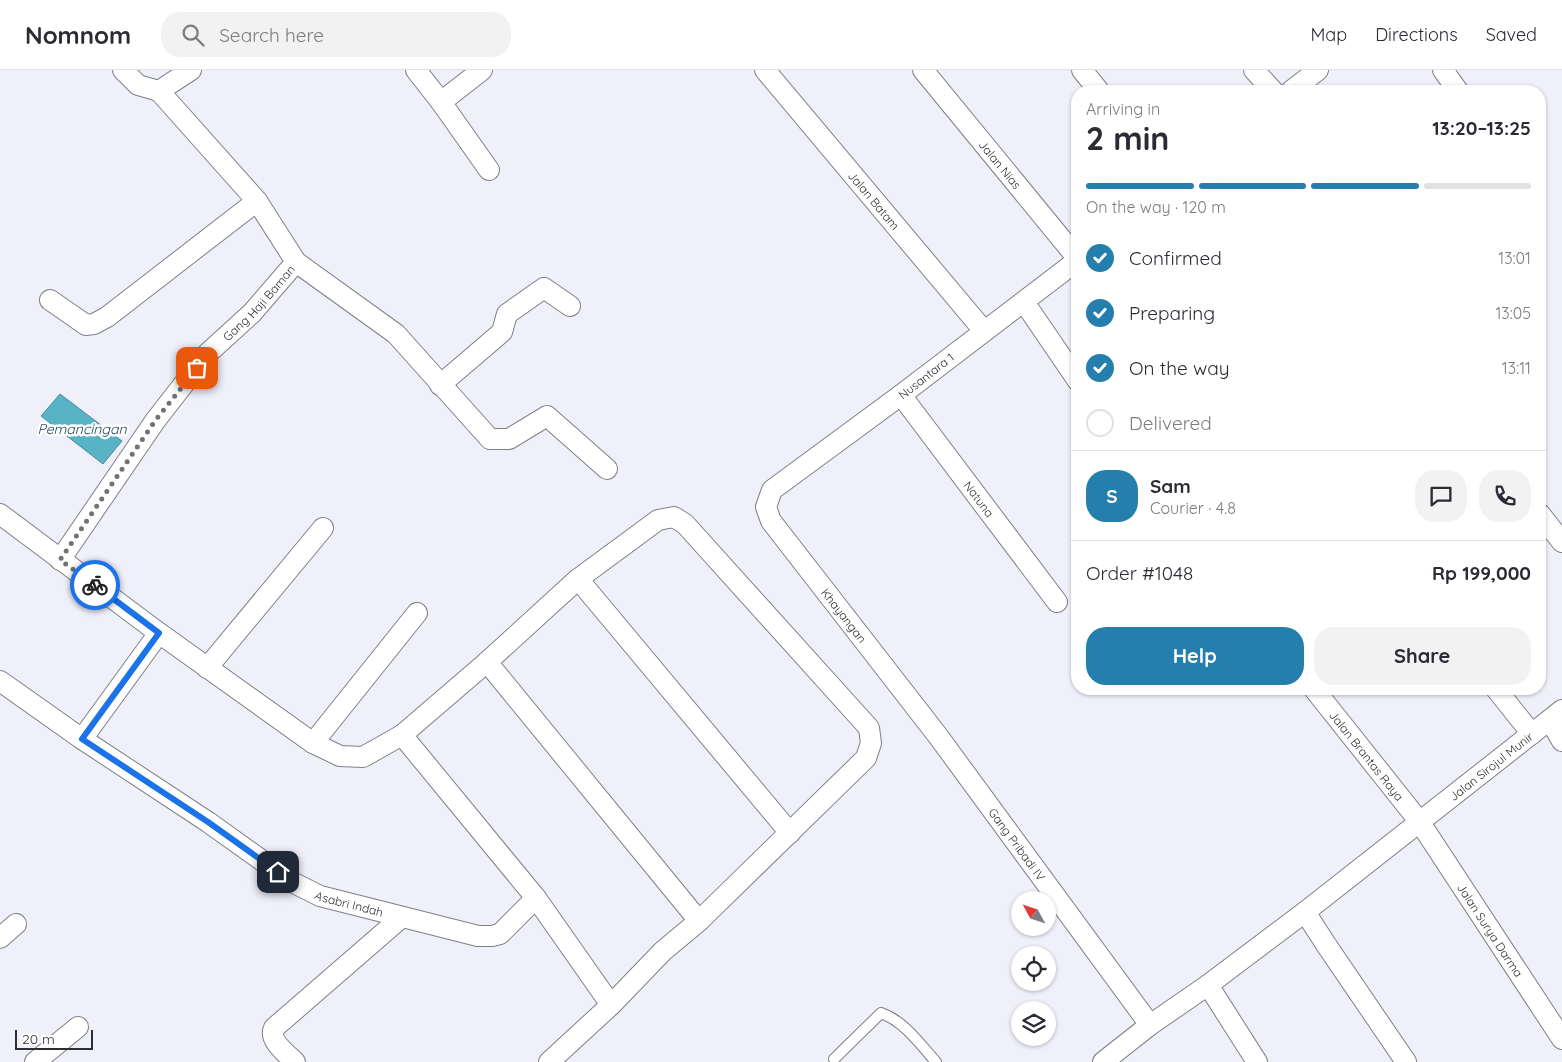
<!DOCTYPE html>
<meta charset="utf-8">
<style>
:root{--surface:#fff;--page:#f2f2f3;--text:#2b2b33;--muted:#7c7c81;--line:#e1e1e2;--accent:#247fad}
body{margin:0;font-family:Quicksand,sans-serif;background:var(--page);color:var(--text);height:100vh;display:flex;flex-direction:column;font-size:19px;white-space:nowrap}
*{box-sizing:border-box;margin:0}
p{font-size:16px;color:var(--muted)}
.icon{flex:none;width:28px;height:28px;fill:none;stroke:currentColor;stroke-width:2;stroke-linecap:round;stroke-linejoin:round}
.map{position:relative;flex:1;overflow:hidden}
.details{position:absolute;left:1071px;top:15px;width:475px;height:610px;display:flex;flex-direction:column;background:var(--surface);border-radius:20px;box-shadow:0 1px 4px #0004}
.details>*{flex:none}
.needle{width:32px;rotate:310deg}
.fabs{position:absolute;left:1011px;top:821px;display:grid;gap:10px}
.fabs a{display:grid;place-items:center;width:45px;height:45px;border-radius:50%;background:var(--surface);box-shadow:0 1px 4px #0004;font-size:25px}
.scale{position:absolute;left:15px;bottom:12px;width:78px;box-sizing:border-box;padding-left:5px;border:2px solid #2d2e31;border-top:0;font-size:14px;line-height:18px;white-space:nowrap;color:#2d2e31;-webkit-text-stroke:4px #fefefe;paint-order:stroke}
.pin{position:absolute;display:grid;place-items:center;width:42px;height:42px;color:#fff;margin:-21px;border-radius:10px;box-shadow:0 2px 8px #0006}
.courier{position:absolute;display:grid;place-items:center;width:50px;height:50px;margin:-25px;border:4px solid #1a73e8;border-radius:50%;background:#fff;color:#222;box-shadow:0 1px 6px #0007}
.overview em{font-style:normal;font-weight:800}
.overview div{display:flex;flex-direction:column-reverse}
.overview{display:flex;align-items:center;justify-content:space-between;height:85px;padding:0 15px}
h1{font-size:32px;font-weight:800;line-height:38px}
.bar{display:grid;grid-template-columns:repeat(4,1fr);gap:8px 5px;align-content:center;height:60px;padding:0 15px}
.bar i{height:6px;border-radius:4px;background:var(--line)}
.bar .selected{background:var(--accent)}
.bar p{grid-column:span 4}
.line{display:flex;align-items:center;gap:12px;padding:0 15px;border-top:1px solid var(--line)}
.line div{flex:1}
.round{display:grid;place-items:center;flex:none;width:52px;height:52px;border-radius:20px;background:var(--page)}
ol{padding:0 15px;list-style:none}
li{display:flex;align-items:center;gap:15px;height:55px}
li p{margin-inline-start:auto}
li .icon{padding:5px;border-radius:50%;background:var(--accent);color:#fff;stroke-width:4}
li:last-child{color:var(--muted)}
li i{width:28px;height:28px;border:2px solid var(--line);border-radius:50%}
.action{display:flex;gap:10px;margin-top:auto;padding:10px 15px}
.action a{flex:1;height:58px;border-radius:20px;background:var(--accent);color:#fff;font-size:20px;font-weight:800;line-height:58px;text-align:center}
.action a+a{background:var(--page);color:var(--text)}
header{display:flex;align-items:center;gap:30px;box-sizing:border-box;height:70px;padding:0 25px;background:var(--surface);border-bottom:1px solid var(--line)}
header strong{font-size:24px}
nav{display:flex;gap:28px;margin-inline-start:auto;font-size:18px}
.search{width:350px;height:45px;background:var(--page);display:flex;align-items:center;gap:12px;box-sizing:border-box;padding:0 18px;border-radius:20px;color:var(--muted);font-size:19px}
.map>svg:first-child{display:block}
.water{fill:#58b4c4;stroke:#4b8c98}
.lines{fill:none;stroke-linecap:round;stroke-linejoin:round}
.service-casing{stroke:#7e8088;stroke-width:12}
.minor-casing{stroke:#7e8088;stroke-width:22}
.service{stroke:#fff;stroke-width:10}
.minor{stroke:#fff;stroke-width:20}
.done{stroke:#717277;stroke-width:5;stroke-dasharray:0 9}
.route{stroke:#1a73e8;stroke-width:6}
.labels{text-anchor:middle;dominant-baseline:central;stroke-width:5;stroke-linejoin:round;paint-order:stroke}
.street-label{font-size:12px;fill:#2d2e31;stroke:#fefefe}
.water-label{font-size:14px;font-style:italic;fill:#224c53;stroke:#fefefe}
</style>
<header>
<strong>Nomnom</strong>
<div class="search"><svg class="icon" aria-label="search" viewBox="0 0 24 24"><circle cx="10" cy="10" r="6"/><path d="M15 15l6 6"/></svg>Search here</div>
<nav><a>Map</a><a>Directions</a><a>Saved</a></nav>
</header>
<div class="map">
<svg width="1562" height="992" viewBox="0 0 1562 992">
<rect width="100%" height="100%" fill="#eff0f9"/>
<polygon class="water" points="60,324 122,371 103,394 41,346"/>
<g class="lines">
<defs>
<path id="service" d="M834,989l47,-46c23,8 39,31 55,49"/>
<g id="minor">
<polyline points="123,0 138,15 159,21 191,0"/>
<polyline points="416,0 441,32 489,100"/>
<path id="s1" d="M765,0l219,261"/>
<path id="s2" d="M923,0l155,189"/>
<polyline points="1082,0 1099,21"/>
<polyline points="1254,0 1273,21"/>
<polyline points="1443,0 1458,21"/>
<polyline points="159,21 257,131 296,192 396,264 490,369 509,369 547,346 607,399"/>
<polyline points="1291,21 1318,0"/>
<polyline points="441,32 482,0"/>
<path id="s3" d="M1078,190l-177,135 -129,95 -6,17 5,14 167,215 212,289"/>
<polyline points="50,230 86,255 94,254 107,247 257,131"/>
<polyline points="1024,232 1078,311"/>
<polyline points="440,315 502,262 507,244 544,218 570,236"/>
<path id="s4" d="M901,325l156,207"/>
<polyline points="0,444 159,563 313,673 340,686 363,687 402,665"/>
<polyline points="1540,444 1562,472"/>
<polygon points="674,447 685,454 869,658 871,673 866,688 699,851 663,881 611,935 536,828 402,665 487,592 578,509 658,450"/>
<path id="s5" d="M60,490l95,-139 52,-67 45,-41 44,-51"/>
<polyline points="578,509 790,763"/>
<polyline points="487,592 699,851"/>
<polyline points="207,598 323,458"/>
<path id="s6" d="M0,611l82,58 126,83 84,60 28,14 158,40h14l8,-2 36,-36"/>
<path id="s7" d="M1314,619l105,132 143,218"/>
<polyline points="1496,619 1532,664"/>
<polyline points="1550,650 1562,671"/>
<polyline points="82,669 159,563"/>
<polyline points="313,673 417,543"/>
<polyline points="1305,842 1327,876 1406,992"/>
<polyline points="0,868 16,854"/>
<polyline points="1208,915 1257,992"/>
<polyline points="35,992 78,957"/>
<path d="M295,992c-8,-8 -27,-22 -21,-34l128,-111"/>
<polyline points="549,992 611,935"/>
<path id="s8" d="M1103,992l47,-37 58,-40 97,-73 257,-202"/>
</g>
</defs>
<use href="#service" class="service-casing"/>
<use href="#minor" class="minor-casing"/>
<use href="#service" class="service"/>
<use href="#minor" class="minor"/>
</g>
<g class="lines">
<polyline class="done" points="95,515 60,490 155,351 197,298"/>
<polyline class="route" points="95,515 159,563 82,669 208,752 278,802"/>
</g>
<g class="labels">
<g class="street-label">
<text stroke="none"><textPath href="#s2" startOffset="122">Jalan Nias</textPath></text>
<text stroke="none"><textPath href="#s1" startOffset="170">Jalan Batam</textPath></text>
<text stroke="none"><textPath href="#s5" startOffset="326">Gang Haji Baman</textPath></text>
<text transform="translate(926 306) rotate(-38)">Nusantara 1</text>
<text stroke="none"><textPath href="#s4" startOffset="130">Natuna</textPath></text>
<text stroke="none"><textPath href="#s3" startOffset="535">Khayangan</textPath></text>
<text stroke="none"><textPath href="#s7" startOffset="85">Jalan Brantas Raya</textPath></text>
<text stroke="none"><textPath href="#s8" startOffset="488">Jalan Sirojul Munir</textPath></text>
<text stroke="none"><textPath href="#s3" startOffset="822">Gang Pribadi IV</textPath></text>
<text stroke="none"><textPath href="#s6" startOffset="416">Asabri Indah</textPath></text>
<text stroke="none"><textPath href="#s7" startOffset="299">Jalan Surya Darma</textPath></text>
</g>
<g class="water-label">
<text x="82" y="359">Pemancingan</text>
</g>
</g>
</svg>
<div class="fabs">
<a><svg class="needle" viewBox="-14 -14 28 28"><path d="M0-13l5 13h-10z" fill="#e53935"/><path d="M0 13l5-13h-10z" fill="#7c7c81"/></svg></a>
<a><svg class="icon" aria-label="locate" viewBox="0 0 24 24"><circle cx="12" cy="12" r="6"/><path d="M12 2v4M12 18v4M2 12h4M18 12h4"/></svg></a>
<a><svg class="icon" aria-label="layers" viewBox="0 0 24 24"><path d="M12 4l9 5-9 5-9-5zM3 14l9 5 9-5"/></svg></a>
</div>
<div class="scale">20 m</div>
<div class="pin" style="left:197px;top:298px;background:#ea580c"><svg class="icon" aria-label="bag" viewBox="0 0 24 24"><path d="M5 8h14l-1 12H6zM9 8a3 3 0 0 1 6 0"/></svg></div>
<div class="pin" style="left:278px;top:802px;background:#1f2937"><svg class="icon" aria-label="home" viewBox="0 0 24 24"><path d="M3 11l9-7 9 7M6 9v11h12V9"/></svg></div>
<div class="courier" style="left:95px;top:515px"><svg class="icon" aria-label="bike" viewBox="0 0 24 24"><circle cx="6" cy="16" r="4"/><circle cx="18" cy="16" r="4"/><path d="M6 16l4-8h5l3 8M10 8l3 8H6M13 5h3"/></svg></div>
<section class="details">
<div class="overview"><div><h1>2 min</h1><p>Arriving in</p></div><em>13:20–13:25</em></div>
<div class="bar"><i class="selected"></i><i class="selected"></i><i class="selected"></i><i></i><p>On the way · 120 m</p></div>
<ol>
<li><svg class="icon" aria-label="check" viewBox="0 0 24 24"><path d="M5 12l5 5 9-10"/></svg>Confirmed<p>13:01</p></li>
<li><svg class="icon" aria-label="check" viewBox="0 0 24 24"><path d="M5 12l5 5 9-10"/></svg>Preparing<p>13:05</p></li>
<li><svg class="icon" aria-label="check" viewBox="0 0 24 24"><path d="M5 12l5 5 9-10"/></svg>On the way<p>13:11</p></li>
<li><i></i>Delivered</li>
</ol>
<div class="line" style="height:90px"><b class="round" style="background:var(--accent);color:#fff">S</b><div><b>Sam</b><p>Courier · 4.8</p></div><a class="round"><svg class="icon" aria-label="chat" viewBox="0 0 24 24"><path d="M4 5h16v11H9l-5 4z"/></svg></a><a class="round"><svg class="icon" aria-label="phone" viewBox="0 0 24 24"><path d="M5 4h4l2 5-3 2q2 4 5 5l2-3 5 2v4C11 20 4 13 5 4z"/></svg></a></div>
<div class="line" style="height:65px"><div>Order #1048</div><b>Rp 199,000</b></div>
<div class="action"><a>Help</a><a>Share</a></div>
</section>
</div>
